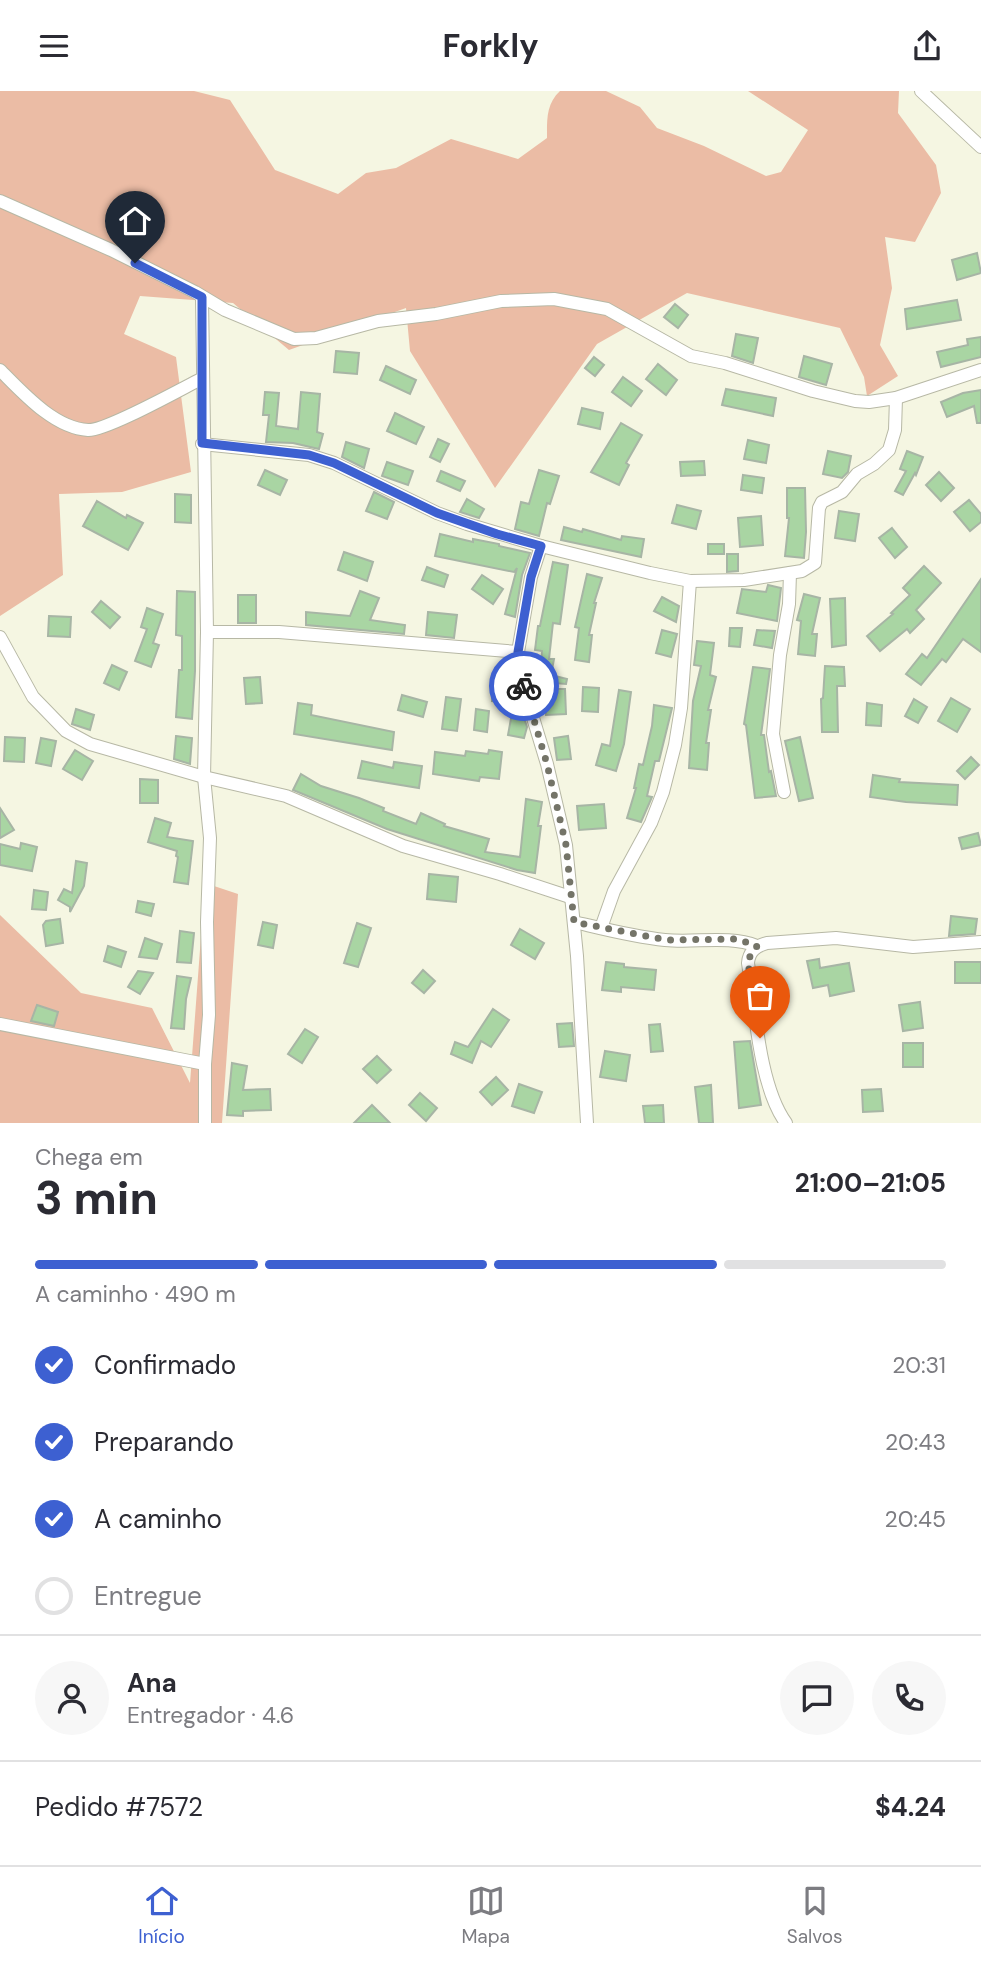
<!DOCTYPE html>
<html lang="pt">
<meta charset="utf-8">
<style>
:root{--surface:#fff;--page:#f7f7f7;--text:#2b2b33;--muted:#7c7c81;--line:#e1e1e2;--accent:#3d60d1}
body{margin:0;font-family:"DM Sans",sans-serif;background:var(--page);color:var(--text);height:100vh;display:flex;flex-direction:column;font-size:26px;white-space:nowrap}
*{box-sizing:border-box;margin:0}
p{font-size:23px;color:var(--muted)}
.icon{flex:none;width:38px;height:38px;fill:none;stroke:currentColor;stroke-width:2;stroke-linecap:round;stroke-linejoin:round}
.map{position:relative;height:1032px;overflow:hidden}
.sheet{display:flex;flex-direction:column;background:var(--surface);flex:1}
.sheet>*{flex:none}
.pin{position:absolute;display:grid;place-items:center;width:60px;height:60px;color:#fff;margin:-72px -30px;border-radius:50% 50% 50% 0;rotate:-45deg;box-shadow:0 0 7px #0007}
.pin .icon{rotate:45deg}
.courier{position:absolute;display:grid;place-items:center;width:70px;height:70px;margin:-35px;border:5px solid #3d60d1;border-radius:50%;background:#fff;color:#222;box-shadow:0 2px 9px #0007}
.head em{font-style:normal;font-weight:700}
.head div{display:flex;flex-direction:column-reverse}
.head{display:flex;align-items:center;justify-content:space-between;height:119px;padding:0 35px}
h1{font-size:46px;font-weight:700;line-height:52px}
.bar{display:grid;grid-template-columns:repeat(4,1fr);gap:10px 7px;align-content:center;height:84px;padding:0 35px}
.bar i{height:9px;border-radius:5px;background:var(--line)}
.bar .selected{background:var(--accent)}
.bar p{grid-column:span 4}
.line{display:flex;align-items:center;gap:18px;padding:0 35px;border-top:2px solid var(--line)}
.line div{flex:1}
.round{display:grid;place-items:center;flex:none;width:74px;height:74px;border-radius:37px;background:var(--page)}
ol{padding:0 35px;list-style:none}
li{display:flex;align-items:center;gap:21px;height:77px}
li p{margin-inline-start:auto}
li .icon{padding:7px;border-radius:50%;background:var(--accent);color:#fff;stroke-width:4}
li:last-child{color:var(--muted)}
li i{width:38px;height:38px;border:4px solid var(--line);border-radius:50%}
header{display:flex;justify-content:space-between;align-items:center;height:91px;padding:0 35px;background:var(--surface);font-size:32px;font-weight:700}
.dock{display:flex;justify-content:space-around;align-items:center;height:98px;border-top:2px solid var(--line);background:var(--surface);font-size:19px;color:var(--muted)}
.dock a{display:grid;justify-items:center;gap:4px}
.dock .selected{color:var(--accent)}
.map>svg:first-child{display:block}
.green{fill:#ebbca5}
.building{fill:#a9d5a3;stroke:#a7b5a5;stroke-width:2}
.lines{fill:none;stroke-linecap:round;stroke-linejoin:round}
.street-casing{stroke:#b7b8a5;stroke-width:14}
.street{stroke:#fff;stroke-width:12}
.done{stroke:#747468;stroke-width:7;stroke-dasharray:0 12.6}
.route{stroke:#3d60d1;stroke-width:9}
</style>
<header><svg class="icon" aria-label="menu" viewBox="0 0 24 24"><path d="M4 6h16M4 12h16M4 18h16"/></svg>Forkly<svg class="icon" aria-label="share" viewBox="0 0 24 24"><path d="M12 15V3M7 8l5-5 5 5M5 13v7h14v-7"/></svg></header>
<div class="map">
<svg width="981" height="1032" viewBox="0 0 981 1032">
<rect width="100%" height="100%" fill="#f5f6e2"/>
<g class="green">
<path d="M0,0h194l36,9 45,70 63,24 28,-21 30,-5 55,-29 67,20 29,-21c0,-18 -1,-34 13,-47h46l34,16 17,21 47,18 62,30 15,-4 27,-42 -60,-39h151l-1,22 38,52 5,28 -26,49 -30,-5 7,51 -12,57 18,31 -31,20 -3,-19 -24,-49 -153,-35 -90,51 -102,144 -85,-137 -4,-43 -117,42 -56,-47 -93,-7 -16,38 52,23 15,115 -69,20 -63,2 4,81 -63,41z"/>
<polygon points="205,792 238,803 222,1032 0,1032 0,824 81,902 152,917 190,992"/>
</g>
<g class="building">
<polygon points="977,162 981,182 957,189 952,169"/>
<polygon points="957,209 961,229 907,238 905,218"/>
<polygon points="675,213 688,224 678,237 664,226"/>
<polygon points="736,243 758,247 753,272 732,265"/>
<polygon points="981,246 981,266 941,276 937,261 968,254 967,248"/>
<polygon points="336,260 359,262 357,283 334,281"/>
<polygon points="804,265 832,273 826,294 799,286"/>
<polygon points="594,266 604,274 595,285 585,277"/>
<polygon points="658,273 677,289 666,304 646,288"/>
<polygon points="386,275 416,289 410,303 380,289"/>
<polygon points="623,286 642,300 631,315 612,301"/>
<polygon points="726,298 776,307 773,325 722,314"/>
<polygon points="981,299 981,332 977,332 974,315 947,326 941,311 963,302"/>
<polygon points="265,301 279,302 276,335 298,338 301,301 320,303 317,341 323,343 319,358 293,352 266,351 269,324 263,324"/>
<polygon points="582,317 603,322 600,338 578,333"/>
<polygon points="395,322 424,336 416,353 387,340"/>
<polygon points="621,332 642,344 626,372 629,374 619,394 591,381"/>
<polygon points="438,348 449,353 440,371 430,366"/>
<polygon points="748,349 769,354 766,372 744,368"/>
<polygon points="346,351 369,358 364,377 342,366"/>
<polygon points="828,360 851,365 848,381 842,387 823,383"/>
<polygon points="907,360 923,366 916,384 915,382 903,404 895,400 906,380 900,378"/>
<polygon points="704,370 705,384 681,385 680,371"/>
<polygon points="387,371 413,380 408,394 382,385"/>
<polygon points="265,379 287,389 280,404 258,394"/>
<polygon points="539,379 559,385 550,413 547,412 539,445 515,438 521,411 529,413"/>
<polygon points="441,380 465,390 460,400 437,390"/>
<polygon points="939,381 954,397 941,410 926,394"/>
<polygon points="743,384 764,387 762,402 741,399"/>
<polygon points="787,397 805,397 806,441 804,467 785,465 789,427 787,427"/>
<polygon points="374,401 394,411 387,428 366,420"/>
<polygon points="175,403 191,404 191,432 175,431"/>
<polygon points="467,408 484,418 479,427 460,421"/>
<polygon points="969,409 981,423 981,431 970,440 954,421"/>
<polygon points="97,410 126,427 127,424 143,432 128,459 83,435"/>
<polygon points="677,414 701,420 696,438 672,432"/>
<polygon points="839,420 859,423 855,450 835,447"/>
<polygon points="761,425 763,454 740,456 738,427"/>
<polygon points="564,436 582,441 583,438 621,449 622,445 644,448 641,466 561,449"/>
<polygon points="892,437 907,456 895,467 879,447"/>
<polygon points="440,443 473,451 473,448 499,453 499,455 530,462 522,484 515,526 505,523 517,477 514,481 435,465"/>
<rect x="708" y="453" width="16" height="10"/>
<polygon points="344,461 373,471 367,490 338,479"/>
<polygon points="727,463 738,463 738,480 727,481"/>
<polygon points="553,471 568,474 560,533 553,532 549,568 554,568 551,584 567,588 566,593 554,592 553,598 565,598 566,623 546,624 545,591 540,591 542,560 535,559 538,535 540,535"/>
<polygon points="924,475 941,492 916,519 924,528 910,542 907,538 880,560 867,545 893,523 891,522 910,504 903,497"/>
<polygon points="427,476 448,484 444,496 422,489"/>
<polygon points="587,483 602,487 594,512 596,512 589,544 592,544 589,571 575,569 579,537 575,536"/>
<polygon points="482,484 503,498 493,513 472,498"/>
<polygon points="981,488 981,561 963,548 946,571 942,568 921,594 906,583 922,563 927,567"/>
<polygon points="768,494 781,497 777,530 737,522 742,498 766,501"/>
<polygon points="177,500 195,501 195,580 192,628 176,626 179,579 182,579 182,545 176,544"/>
<polygon points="360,500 379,507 370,529 405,534 404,543 306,534 306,521 350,525"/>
<polygon points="804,503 820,507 812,543 817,543 815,565 798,563 801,530 797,529"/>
<rect x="238" y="504" width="18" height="28"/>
<polygon points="662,506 679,515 676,531 654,520"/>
<polygon points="845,507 846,554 832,556 830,508"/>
<polygon points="101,510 120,526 110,537 92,521"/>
<polygon points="147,517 163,523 153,552 159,554 151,576 135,570 147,538 141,536"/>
<polygon points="428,521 457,524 454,547 426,544"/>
<polygon points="49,525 71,526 70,546 48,545"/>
<polygon points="730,537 742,537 740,556 729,555"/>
<polygon points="662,539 677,543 671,566 656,562"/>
<polygon points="757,539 775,540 772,557 754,554"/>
<polygon points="697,550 714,552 710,584 716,586 708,619 711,619 706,652 709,652 707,679 689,677 693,610 701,575 694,574"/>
<polygon points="112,574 127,581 119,599 104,592"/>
<polygon points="825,575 844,576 845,595 837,595 838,641 822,641 821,608 823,607"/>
<polygon points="753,576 770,578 761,644 764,644 769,681 771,680 776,705 755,707 746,634 744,633"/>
<polygon points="260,586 262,612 246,613 244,587"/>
<polygon points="494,586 514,588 514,612 492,610"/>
<polygon points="583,596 599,597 598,621 582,620"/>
<polygon points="619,599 631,601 624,653 616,680 596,674 602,653 610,655"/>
<polygon points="402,604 427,611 423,626 398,619"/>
<polygon points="446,606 461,608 457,640 442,638"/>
<polygon points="951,607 970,618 957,641 938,630"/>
<polygon points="914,608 927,616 918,632 905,625"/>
<polygon points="298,612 312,614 311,624 394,641 392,659 294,643"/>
<polygon points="867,612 882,614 881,635 866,634"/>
<polygon points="654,614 672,617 659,670 655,670 647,705 652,706 641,731 627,727 636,697 634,697 639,673 643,674 652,635"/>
<polygon points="76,618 94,624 90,639 72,633"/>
<polygon points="476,618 489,620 487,641 474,639"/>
<polygon points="512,622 523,624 527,636 524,647 508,644"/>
<polygon points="176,645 192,647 190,673 174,668"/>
<polygon points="568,645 571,668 557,669 554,647"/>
<polygon points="5,646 25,647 24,671 4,670"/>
<polygon points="800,646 813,707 799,710 785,650"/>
<polygon points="41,647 56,650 51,675 36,672"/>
<polygon points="75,659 93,670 82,689 63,678"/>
<polygon points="489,659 502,661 499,688 480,686 479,690 433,683 435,661 465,665 466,660 488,663"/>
<polygon points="971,666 979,674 965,688 957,680"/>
<polygon points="362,670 393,677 394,671 422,675 419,697 358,687"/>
<polygon points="301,683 321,695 359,707 384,717 383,720 416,733 421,722 445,733 444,735 489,748 485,761 520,766 526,708 542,711 538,735 541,735 535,782 517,779 387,738 293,699"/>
<polygon points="873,684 900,688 899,691 958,694 957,714 906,711 870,706"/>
<polygon points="140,688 158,689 158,712 140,712"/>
<polygon points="604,713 606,737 579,739 577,715"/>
<polygon points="0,717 14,739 0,747"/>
<polygon points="155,727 171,732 167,746 193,750 188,793 174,791 178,766 176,765 177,760 148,751"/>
<polygon points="978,742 981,754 962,758 959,747"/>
<polygon points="21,752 37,756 32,780 0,774 0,753 20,758"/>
<polygon points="76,770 87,772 84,795 70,821 70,816 58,809 64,798 72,802"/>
<polygon points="429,783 458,786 456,811 427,808"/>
<polygon points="34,799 48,801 46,819 32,818"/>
<polygon points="138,810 154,813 151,825 136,821"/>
<polygon points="951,825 977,828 975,843 949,845"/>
<polygon points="60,828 63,852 46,855 43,834 46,830"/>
<polygon points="263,831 277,834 273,857 258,854"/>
<polygon points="357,832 371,837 358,876 344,872"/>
<polygon points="520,838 544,852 535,868 511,854"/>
<polygon points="180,840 194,842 191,872 177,871"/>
<polygon points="145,847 162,853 157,868 139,866"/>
<polygon points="108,855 126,861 121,876 104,870"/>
<polygon points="819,868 820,877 849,872 854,900 830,905 828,894 813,897 807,870"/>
<polygon points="606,871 624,873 624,876 656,879 654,899 621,896 621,901 602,899"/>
<rect x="955" y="871" width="26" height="21"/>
<polygon points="423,879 435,890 424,902 412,892"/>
<polygon points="138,880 153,882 140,903 128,896"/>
<polygon points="177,885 191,887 186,908 184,938 171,937"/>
<polygon points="920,911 923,937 903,940 899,914"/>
<polygon points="37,914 58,921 54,935 31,930"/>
<polygon points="493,918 509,929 491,956 481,950 472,972 451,963 455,951 468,956"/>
<polygon points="572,932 574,955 559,956 557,933"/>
<polygon points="660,933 663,960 651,961 649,934"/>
<polygon points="305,938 318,946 302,972 288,963"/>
<polygon points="750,950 761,1014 739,1017 734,951"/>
<rect x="903" y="952" width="20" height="24"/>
<polygon points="605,960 630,964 626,990 600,986"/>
<polygon points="377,965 391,979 377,992 363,978"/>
<polygon points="232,972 247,975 243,999 270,998 271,1019 243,1020 243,1025 227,1024"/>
<polygon points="496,986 508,999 492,1014 480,1001"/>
<polygon points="519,993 542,1001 534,1022 512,1015"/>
<polygon points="711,994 713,1032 699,1032 695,996"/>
<polygon points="881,998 883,1020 863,1021 862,999"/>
<polygon points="420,1002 437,1017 426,1030 409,1014"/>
<polygon points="372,1014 390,1032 354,1032"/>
<polygon points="663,1014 664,1032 645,1032 643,1015"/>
</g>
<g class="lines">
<defs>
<g id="street">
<polyline points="921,0 981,56"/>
<polyline points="0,110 111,159 195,201 225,219 294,248 316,247 378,230 436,223 501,210 554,208 607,218 691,265 725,272 813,300 855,310 869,311 896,307 981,279"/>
<polyline points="202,206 207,541 204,686 210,747 207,831 209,924 205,973 205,1032"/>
<path d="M0,279c23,23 54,58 88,60 18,1 93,-41 113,-51"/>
<polyline points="202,353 309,364 334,372 437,422 467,433 541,455 650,482 690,490 744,489 802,480 815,472 819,417 822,411 842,401 857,383 874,373 889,359 895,339 896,307"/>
<polyline points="541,455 531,486 518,561 524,597 547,673 566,754 577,865 587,1032"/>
<polyline points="207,541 279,541 518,561"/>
<polyline points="0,546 33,606 66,640 90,653 204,686 286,705 403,755 500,783 570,806"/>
<polyline points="784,701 773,643 780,564 789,513 790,482"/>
<path d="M574,831c30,7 60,15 91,18 31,3 63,-5 92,6"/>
<polyline points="601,837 614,800 651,732 663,701 675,654 681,617 690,490"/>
<polyline points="0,933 205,973"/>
<path d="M786,1032c-27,-37 -31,-115 -38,-160 1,-12 8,-17 19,-20l69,-5 77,9 68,-5"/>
</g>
</defs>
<use href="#street" class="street-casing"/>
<use href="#street" class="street"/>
</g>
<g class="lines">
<polyline class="done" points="524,595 547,673 566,754 574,831 667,849 737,848 757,855 751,862 748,872 760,947"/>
<polyline class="route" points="135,172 202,206 202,352 309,364 334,372 437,422 497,443 541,455 531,486 518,561 524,595"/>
</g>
</svg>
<div class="pin" style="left:760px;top:947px;background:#ea580c"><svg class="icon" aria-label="bag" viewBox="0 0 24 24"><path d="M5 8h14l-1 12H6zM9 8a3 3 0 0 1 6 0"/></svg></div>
<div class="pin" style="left:135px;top:172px;background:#1f2937"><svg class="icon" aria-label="home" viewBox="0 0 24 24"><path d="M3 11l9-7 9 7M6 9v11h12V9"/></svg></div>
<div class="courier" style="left:524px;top:595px"><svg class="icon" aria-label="bike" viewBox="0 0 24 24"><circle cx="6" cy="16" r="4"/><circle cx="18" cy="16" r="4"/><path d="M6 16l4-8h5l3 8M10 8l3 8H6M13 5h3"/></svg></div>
</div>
<section class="sheet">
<div class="head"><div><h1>3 min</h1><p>Chega em</p></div><em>21:00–21:05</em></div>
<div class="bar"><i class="selected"></i><i class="selected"></i><i class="selected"></i><i></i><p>A caminho · 490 m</p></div>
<ol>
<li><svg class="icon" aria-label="check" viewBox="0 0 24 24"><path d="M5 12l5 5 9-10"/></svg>Confirmado<p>20:31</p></li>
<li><svg class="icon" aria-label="check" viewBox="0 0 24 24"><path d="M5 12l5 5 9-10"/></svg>Preparando<p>20:43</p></li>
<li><svg class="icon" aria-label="check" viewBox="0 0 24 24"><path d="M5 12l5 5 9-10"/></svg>A caminho<p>20:45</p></li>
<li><i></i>Entregue</li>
</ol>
<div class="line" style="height:126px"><a class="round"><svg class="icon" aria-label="person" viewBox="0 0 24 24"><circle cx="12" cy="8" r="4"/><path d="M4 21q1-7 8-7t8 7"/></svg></a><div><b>Ana</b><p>Entregador · 4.6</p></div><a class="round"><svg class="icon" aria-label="chat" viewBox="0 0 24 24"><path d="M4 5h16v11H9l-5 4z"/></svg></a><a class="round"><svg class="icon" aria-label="phone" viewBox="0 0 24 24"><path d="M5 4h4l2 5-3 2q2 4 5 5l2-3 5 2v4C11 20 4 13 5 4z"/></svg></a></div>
<div class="line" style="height:91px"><div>Pedido #7572</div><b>$4.24</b></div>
</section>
<nav class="dock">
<a class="selected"><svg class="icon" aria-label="home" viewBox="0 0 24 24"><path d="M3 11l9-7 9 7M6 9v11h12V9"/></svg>Início</a>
<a><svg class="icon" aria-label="map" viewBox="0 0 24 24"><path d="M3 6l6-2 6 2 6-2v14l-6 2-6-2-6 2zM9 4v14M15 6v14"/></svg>Mapa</a>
<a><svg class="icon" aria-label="saved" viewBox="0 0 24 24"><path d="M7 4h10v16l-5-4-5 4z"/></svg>Salvos</a>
</nav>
